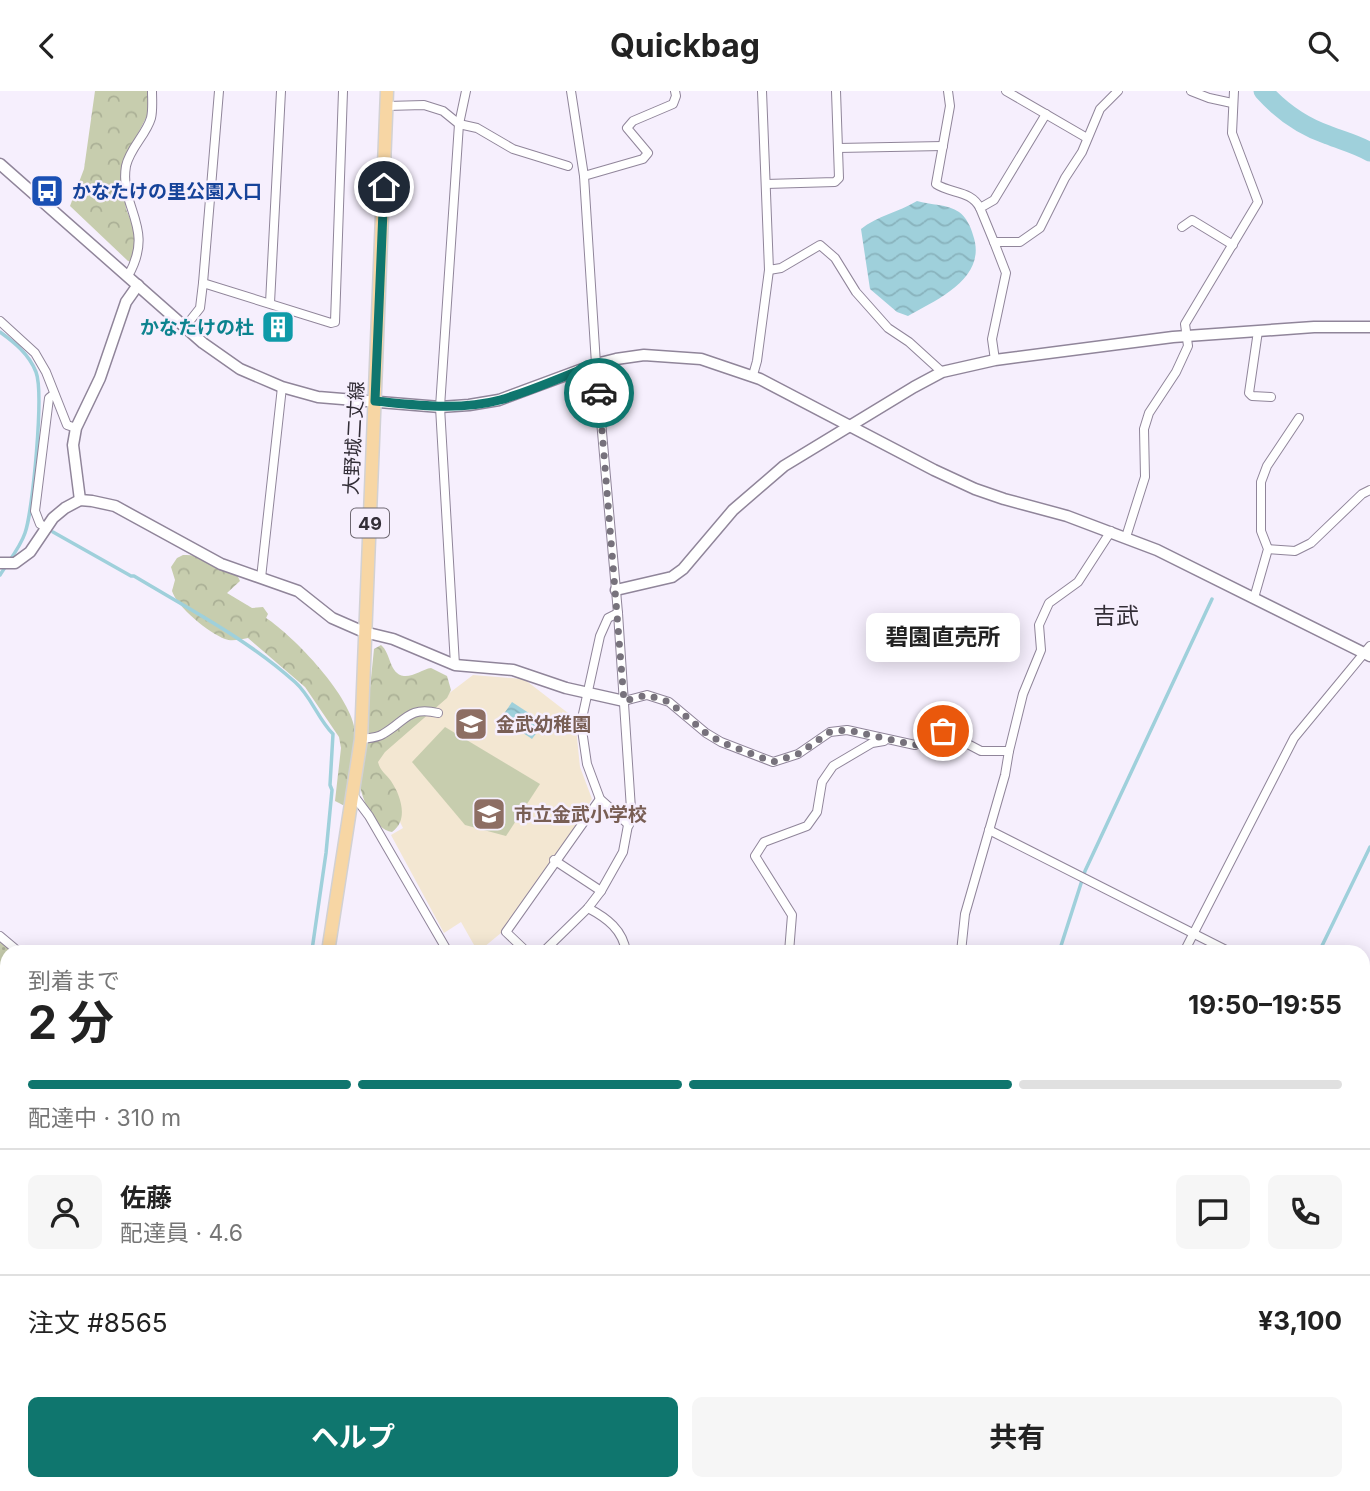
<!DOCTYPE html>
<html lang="ja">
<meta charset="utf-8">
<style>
:root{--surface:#fff;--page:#f6f6f6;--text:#222;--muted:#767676;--line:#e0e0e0;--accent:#0f766e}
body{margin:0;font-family:Inter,"Noto Sans JP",sans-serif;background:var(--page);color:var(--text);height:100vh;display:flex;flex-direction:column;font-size:26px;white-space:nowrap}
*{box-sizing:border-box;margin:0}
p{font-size:23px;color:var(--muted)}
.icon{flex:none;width:38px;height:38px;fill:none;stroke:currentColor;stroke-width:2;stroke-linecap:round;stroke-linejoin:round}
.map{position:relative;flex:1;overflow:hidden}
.drawer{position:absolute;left:0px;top:854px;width:1370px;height:546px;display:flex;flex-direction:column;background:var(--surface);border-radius:21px 21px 0 0;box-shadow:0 4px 18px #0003}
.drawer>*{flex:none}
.pin{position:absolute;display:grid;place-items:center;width:60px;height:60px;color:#fff;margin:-30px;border:4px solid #fff;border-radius:50%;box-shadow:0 2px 7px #0007}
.courier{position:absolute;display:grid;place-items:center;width:70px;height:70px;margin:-35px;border:5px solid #0f766e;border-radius:50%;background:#fff;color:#222;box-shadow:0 2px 9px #0007}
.bubble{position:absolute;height:49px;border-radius:10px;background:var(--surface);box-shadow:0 4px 18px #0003;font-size:23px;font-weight:700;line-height:49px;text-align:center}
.overview em{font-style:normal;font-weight:700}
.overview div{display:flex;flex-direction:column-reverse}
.overview{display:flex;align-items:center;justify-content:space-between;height:119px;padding:0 28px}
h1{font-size:46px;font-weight:700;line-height:52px}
.bar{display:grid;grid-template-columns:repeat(4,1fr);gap:10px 7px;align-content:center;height:84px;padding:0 28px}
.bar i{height:9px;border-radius:5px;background:var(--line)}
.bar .on{background:var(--accent)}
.bar p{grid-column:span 4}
.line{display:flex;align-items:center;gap:18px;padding:0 28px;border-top:2px solid var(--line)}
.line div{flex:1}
.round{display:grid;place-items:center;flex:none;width:74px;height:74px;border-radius:10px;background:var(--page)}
.button{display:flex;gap:14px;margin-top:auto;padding:14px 28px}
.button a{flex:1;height:80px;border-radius:10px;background:var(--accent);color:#fff;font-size:28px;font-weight:700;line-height:80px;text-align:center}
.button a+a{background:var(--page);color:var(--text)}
header{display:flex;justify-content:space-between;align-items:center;height:91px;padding:0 28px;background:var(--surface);font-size:32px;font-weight:700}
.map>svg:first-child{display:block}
.education{fill:#f3e7d2}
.grass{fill:url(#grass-dots)}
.forest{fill:url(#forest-crowns)}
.pitch{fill:#c7cdae}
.water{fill:url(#water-waves)}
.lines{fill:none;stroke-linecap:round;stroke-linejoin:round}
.stream{stroke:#9fd0db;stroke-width:3.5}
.river{stroke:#9fd0db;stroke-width:19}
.minor-casing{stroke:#90859a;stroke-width:10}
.tertiary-casing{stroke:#90859a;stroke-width:13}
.primary-casing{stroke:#d2d1d3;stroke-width:15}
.minor{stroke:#fff;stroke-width:8}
.tertiary{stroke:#fff;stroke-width:10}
.primary{stroke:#f7d6a4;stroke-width:12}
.done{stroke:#77727c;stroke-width:7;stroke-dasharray:0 12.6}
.route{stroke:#0f766e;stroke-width:9}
.labels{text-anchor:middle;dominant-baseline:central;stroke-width:5;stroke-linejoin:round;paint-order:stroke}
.shield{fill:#f6effd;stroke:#6e6872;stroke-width:2}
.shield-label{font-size:18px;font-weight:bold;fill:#332e37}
.transit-label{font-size:19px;font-weight:bold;fill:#164399;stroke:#f6effd;text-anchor:start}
.culture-label{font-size:19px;font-weight:bold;fill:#0d838f;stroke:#f6effd;text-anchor:end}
.street-label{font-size:19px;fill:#332e37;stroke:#f6effd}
.education-label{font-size:19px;font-weight:bold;fill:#785e54;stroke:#f6effd;text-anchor:start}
.quarter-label{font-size:23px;fill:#332e37;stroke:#f6effd}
</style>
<header><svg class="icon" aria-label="back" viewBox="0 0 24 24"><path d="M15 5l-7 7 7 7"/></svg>Quickbag<svg class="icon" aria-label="search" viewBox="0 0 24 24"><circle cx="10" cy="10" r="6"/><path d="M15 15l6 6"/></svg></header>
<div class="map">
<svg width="1370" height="1400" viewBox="0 0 1370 1400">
<defs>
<pattern id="grass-dots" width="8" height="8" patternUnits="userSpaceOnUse" patternTransform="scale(1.75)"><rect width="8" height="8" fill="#c7cdae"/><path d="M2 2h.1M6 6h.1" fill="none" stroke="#abb096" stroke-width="1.8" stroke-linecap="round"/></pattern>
<pattern id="forest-crowns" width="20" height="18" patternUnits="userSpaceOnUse" patternTransform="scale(1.75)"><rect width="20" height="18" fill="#c7cdae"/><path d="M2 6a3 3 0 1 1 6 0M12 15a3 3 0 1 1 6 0" fill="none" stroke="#abb096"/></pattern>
<pattern id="water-waves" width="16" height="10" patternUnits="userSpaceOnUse" patternTransform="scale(1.75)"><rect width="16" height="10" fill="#9fd0db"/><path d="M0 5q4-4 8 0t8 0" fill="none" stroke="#89b3bd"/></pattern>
</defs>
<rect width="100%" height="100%" fill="#f6effd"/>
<polygon class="education" points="473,584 524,588 577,629 577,647 580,676 592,708 560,760 501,842 478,861 461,831 444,842 391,744 403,737 367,665"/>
<g class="grass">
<polygon points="0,850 13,861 7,861 7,923 0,919"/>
<polygon points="603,1393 679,1393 685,1400 611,1400"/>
</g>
<g class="forest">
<polygon points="95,0 150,0 147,25 125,67 122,78 126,118 137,144 132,171 128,170 70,115 84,78"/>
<path d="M183,464c18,0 50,6 57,26l-13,12 25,15 11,-1 5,7 -2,4c28,18 87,80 89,114 2,22 -5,48 -8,70l-4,3 -8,-4 6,-53 -2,-11 -34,-50 -57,-49c-7,1 -16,4 -23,1 -16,-6 -48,-32 -53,-48l3,-11 -4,-13 6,-9z"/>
<path d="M381,554c10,8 8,29 23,31 9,1 19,-7 27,-8l16,8 4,14 -4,8 -62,54 -7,10c2,9 8,12 13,19 10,15 18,39 1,51 -17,-2 -29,-31 -32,-46l14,-137z"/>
</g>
<polygon class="pitch" points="445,636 540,693 506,745 465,734 412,671"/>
<g class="water">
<path d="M917,110c13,4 31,3 42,11 7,5 12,15 14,23 15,43 -35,64 -65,81l-11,-4 -27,-23 -9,-60c16,-13 38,-17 56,-28z"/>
<polygon points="512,611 544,632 532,648 501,627"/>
<polygon points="670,1393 732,1393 737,1400 675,1400"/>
</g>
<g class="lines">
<g class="stream">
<path d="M0,241c14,10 29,22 36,40 8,21 -3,138 -11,161 -5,15 -17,29 -25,42"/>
<path d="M53,441l78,44h3c55,33 113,63 161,106 16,14 23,37 38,52l-3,51 2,5 -6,63 -14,97"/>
<polyline points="337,861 338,857"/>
<polyline points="1059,861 1085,780 1212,508"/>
<polyline points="1319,861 1370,756"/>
<polyline points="962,1393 966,1400"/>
</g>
<g class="river">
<path d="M1263,0c18,20 39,35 65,44 15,6 28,9 42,17"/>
<polyline points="0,902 7,908"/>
</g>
<defs>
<g id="minor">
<polyline points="219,0 203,192 331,232 335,231 343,0"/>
<polyline points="571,0 584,85"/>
<polyline points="762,0 769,179 781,177 820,154 835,167 856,201 888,237 909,251 942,281"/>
<path d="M948,0l2,15 -14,78c15,10 35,6 44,24"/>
<polyline points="1006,0 1087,47"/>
<polyline points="1191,0 1209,7 1232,12"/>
<polyline points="387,15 424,14 443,20 459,33 477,37 513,58 568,75"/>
<polyline points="838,57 943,55"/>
<polyline points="766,93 835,91 839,87 836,0"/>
<polyline points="1182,136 1192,129 1233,154"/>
<polyline points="994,151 980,117 994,109 1046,23"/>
<path d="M128,185c28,-49 -9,-68 -2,-110 4,-18 20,-31 25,-48 2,-8 1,-19 1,-27"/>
<polyline points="270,212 281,0"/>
<polyline points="0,230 35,262 46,281 67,334 76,337"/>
<polyline points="185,236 200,217 203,192"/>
<polyline points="1258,240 1249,302 1252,305 1271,306"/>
<polyline points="995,269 992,248 1006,182 994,151 1020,151 1040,137 1065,87 1082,61 1100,18 1118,0"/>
<polyline points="753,284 757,270 769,179"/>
<polyline points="47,437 40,433 35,420 49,307 54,303"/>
<polyline points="1126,446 1145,386 1144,338 1149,322 1176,281 1188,255 1185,233 1258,111 1232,42 1234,0"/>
<polyline points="1268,458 1295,460 1311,452 1362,403 1370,399"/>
<polyline points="261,487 282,296"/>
<polyline points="1254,507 1268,458 1261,440 1261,391 1267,375 1299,327"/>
<polyline points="618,522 608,527 600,545 581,632 587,673 600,708 629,734"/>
<polyline points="455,574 440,316 459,33 466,0"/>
<polyline points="624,610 647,604 669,611 706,642 721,651 773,671 798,663 830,641 847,639 915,654 943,640 981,660 1009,660 1005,684 965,823 961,861"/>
<path d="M361,648c7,-1 16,-1 22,-5 23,-13 25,-28 55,-21"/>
<polyline points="1009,660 1023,603 1041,559 1039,534 1049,512 1078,491 1111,440"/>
<polyline points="354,705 369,725 448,861"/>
<polyline points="989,739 1230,861"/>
<polyline points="554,769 601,800"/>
<path d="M588,817c19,10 35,22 38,44"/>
<polyline points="0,845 19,861"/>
<polyline points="527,861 506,841 600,708"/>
<polyline points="543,861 588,817 601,800 623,761 631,718 618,522 596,273 584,85 643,68 648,62 627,37 633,30 673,13 676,5 675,0"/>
<polyline points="789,861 792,824 755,765 764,751 807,735 817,721 822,691 833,675 872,652 884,650"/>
<polyline points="1184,861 1294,647 1370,555"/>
<polyline points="1363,928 1370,931"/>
<polyline points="0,1018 7,1024"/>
<polyline points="1363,1049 1370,1036"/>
<polyline points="0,1157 7,1163"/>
<polyline points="0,1250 7,1256"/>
<polyline points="0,1292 7,1298"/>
<polyline points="0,1332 7,1324"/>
<polyline points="1363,1349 1370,1352"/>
<polyline points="0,1365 7,1371"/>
<polyline points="35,1393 44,1400"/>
<polyline points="548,1393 555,1400"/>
<polyline points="955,1393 961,1400"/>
<polyline points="461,1400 463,1393"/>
<polyline points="1088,1400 1091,1393"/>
</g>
<g id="tertiary">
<polyline points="0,73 203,252 240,278 282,296 318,306 440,316 469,314 499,309 596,273 616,268 644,264 701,268 760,288 934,379 975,398 1004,408 1067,425 1157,459 1370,565"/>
<polyline points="80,409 73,354 76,337 100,287 126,211 138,194"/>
<polyline points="0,472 15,472 30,461 53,427 65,417 80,409 92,410 115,415 221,473 298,500 332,527 364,541 393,548 455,574 513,579 566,597 624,610"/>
<polyline points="616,499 672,486 683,478 733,419 784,375 914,296 942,281 995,269 1173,246 1314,236 1370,236"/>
<polyline points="791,1393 797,1400"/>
</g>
<g id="primary">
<polyline points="328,861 361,648 387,0"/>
<polyline points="318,1400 321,1393"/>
</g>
</defs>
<use href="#minor" class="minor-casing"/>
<use href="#tertiary" class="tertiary-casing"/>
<use href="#primary" class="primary-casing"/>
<use href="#minor" class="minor"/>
<use href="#tertiary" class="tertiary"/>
<use href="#primary" class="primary"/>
</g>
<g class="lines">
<polyline class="done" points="599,302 624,610 647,604 669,611 706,642 721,651 773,671 798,663 830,641 847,639 915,654 943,640"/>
<path class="route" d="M384,96l-9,214c41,4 84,10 125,-1 32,-9 64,-24 96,-36l3,29"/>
</g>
<defs>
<symbol id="bus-square" viewBox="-11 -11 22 22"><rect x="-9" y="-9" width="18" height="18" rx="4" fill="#1a4fb4" stroke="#f6effd"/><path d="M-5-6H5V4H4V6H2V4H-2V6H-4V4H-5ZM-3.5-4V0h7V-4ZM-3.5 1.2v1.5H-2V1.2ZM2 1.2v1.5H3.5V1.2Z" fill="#fff"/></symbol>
<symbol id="building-square" viewBox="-11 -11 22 22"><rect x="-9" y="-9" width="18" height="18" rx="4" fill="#0f9aa8" stroke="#f6effd"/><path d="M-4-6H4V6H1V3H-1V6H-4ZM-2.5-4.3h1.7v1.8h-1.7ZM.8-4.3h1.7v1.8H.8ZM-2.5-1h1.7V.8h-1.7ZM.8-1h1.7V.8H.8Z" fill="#fff"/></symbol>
<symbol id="school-square" viewBox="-11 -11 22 22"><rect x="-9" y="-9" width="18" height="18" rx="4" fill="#8d6e63" stroke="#f6effd"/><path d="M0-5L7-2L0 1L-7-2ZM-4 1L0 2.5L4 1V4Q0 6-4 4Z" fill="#fff"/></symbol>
</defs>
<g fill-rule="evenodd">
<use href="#bus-square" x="28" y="81" width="38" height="38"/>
<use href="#building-square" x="259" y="217" width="38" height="38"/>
<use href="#school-square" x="452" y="614" width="38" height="38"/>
<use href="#school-square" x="470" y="704" width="38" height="38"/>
</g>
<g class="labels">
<rect class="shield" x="351" y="417.5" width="38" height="29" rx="5"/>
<g class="shield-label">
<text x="370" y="432">49</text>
</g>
<g class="transit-label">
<text x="72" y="100">かなたけの里公園入口</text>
</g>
<g class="culture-label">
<text x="254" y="236">かなたけの杜</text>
</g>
<g class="street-label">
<text transform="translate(354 347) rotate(-87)">大野城二丈線</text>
</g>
<g class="education-label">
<text x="496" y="633">金武幼稚園</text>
<text x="514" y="723">市立金武小学校</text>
</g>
<g class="quarter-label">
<text x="1116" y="525">吉武</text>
</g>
</g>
</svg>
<div class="pin" style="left:943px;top:640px;background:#ea580c"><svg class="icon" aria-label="bag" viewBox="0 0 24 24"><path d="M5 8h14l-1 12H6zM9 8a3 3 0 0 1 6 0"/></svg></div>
<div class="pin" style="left:384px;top:96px;background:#1f2937"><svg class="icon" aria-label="home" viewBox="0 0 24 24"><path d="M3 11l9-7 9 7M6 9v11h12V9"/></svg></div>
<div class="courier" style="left:599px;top:302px"><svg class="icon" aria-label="car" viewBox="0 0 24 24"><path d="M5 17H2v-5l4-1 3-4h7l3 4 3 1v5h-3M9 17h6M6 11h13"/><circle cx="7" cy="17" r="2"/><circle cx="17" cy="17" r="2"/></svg></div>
<div class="bubble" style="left:866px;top:522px;width:154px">碧園直売所</div>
<section class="drawer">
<div class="overview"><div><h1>2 分</h1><p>到着まで</p></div><em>19:50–19:55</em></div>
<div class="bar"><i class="on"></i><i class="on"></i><i class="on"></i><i></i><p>配達中 · 310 m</p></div>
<div class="line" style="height:126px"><a class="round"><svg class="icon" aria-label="person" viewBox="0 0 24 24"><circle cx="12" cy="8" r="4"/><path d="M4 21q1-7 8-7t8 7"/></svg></a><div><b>佐藤</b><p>配達員 · 4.6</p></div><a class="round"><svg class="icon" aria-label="chat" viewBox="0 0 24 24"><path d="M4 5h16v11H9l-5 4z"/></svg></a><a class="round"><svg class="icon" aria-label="phone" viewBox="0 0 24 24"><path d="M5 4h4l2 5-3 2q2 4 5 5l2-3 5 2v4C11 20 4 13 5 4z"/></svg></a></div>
<div class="line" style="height:91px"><div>注文 #8565</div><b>¥3,100</b></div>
<div class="button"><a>ヘルプ</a><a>共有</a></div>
</section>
</div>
